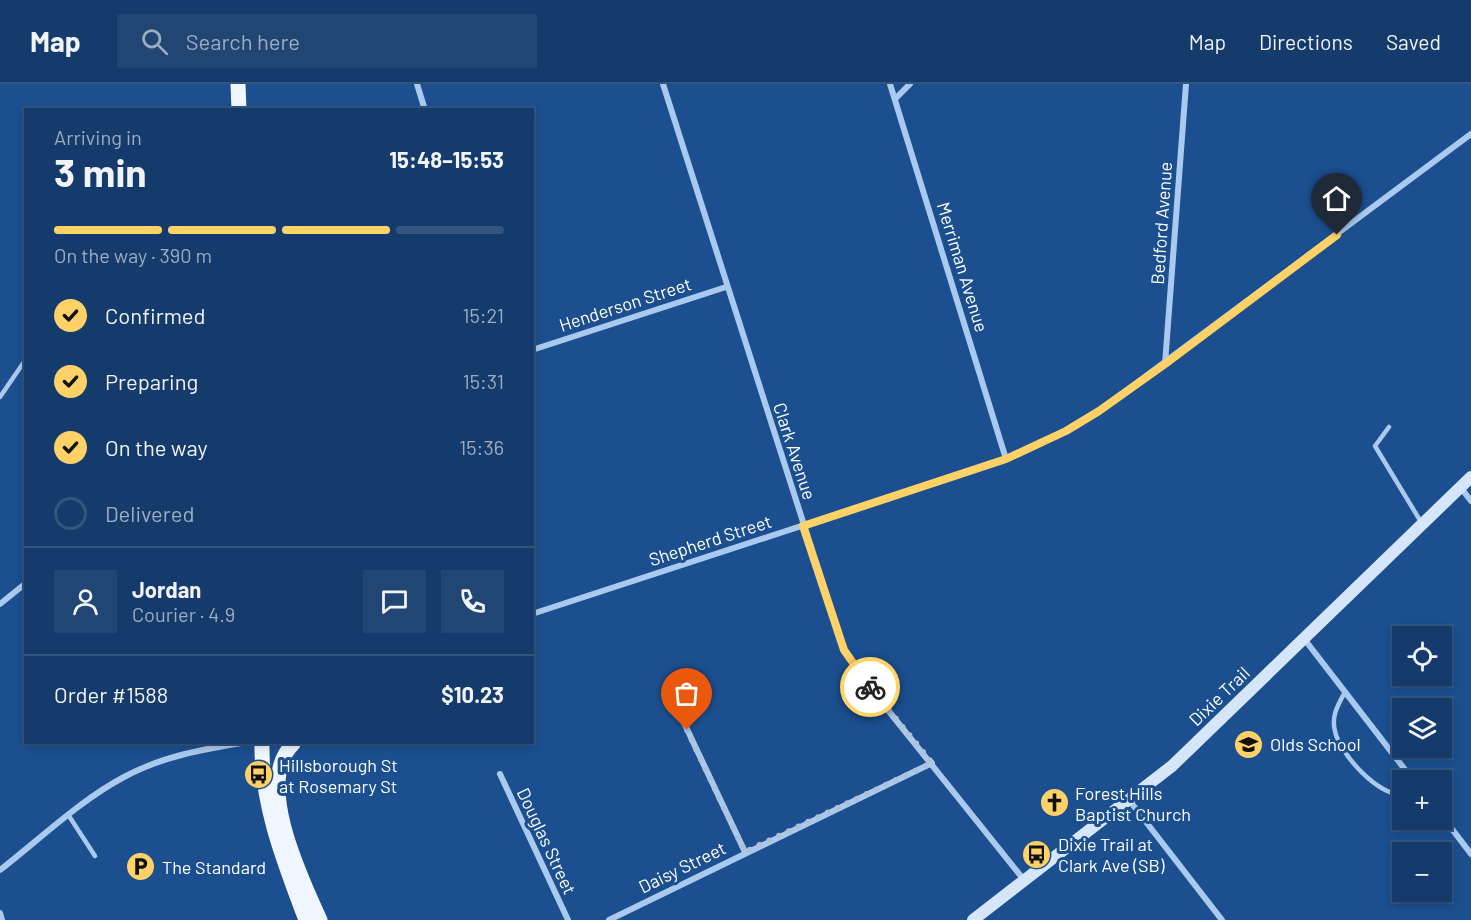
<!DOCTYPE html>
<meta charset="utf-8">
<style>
:root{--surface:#143b6b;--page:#214673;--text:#f1f3f6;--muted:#9dadc1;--line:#33557e;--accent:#ffd166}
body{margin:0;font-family:Barlow,sans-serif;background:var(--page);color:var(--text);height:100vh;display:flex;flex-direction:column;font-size:22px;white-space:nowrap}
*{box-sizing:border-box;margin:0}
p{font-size:20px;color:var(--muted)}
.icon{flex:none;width:33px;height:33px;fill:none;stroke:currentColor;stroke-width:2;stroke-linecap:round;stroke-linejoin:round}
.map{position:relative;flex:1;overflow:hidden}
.sheet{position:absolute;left:24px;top:24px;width:510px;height:636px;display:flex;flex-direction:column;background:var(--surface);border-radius:0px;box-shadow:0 3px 9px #0003,0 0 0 2px var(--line)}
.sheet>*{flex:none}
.fabs{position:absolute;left:1392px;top:542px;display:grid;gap:12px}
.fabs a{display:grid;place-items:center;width:60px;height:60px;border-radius:0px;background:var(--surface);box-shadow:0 3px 9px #0003,0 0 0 2px var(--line);font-size:30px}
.pin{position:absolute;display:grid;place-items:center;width:51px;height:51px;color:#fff;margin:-62px -26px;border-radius:50% 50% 50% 0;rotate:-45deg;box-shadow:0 0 6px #0007}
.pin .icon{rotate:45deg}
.courier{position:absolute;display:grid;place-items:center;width:60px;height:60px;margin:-30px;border:4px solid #ffd166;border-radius:50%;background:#fff;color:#222;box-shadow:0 2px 8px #0007}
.head em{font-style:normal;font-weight:700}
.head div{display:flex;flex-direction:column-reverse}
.head{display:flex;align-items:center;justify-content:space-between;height:102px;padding:0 30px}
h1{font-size:39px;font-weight:700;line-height:45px}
.bar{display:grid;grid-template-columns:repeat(4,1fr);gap:9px 6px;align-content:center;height:72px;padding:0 30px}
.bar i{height:8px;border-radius:4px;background:var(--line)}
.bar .on{background:var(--accent)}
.bar p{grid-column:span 4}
.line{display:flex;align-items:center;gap:15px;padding:0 30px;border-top:2px solid var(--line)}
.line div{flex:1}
.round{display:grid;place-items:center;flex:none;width:63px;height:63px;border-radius:0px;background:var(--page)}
ol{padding:0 30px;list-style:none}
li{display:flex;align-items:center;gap:18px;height:66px}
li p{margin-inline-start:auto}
li .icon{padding:6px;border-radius:50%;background:var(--accent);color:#111;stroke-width:4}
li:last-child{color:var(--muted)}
li i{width:33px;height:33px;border:3px solid var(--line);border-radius:50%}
header{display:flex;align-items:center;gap:36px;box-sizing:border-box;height:84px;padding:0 30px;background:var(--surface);border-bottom:2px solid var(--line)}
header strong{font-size:28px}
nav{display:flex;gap:33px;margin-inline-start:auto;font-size:21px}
.search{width:420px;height:54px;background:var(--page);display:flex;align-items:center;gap:15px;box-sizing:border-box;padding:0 21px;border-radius:0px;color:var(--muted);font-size:22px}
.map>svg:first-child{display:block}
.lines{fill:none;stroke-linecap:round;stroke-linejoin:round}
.lane{stroke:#a9c9ee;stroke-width:4.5}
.street{stroke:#a9c9ee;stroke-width:6}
.secondary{stroke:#d6e6fa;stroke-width:12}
.primary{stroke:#f0f6ff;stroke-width:15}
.done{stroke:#afc1d8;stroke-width:6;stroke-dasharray:0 10.8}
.route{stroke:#ffd166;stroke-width:8}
.labels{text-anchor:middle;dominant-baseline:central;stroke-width:6;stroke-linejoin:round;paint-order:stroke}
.street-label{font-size:18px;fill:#fff;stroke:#1b4f8f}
.poi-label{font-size:18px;fill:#fff;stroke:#1b4f8f;text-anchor:start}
</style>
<header>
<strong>Map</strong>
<div class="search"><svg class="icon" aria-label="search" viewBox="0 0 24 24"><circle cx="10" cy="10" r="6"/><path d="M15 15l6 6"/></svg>Search here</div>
<nav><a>Map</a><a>Directions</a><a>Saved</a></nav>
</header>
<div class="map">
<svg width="1471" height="836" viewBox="0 0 1471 836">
<rect width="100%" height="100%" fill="#1b4f8f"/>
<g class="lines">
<g class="lane">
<polyline points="0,313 26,275"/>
<polyline points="1389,343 1375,362 1421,438"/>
<path d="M1345,608c-7,13 -14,24 -10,39 4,22 44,66 67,63"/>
<polyline points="69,732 95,772"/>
</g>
<g class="street">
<polyline points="417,0 425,26"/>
<polyline points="663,0 844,566 867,600 1024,796"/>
<polyline points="890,0 1006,375"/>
<polyline points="896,14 910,0"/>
<polyline points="532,266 726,203"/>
<polyline points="1165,280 1186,0"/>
<polyline points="1461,404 1471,417"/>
<polyline points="0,520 26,499"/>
<polyline points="532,530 1006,375 1066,347 1099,327 1471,50"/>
<polyline points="1305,556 1413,696"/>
<polyline points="678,626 745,768"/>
<polyline points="500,690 568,836"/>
<polyline points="1129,716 1222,836"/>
<polyline points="1442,732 1471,770"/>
<path d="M0,786c40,-31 79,-69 124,-93 39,-21 80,-28 123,-35"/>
<polyline points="0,829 2,836"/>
<polyline points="609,836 932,679"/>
</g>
<polyline class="secondary" points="973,836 1172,682 1471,393"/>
<g class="primary">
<polyline points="238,0 239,26"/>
<path d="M262,660c-1,61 23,120 44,176"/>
<path d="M293,660c-39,38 8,134 27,176"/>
</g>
</g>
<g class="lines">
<polyline class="done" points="687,646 745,768 932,679 870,603"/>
<polyline class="route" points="870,603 844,566 803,442 1006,375 1066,347 1099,327 1165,280 1337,151"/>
</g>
<defs>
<symbol id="school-disc" viewBox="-11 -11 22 22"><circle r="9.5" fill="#ffd166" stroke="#1b4f8f"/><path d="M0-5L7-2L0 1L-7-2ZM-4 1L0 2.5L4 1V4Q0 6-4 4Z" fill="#111"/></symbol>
<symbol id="bus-disc" viewBox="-11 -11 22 22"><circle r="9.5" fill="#ffd166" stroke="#1b4f8f"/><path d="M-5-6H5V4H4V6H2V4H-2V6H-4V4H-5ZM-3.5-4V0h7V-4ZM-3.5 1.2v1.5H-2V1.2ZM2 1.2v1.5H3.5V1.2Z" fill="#111"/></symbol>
<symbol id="church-disc" viewBox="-11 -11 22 22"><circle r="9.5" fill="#ffd166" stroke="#1b4f8f"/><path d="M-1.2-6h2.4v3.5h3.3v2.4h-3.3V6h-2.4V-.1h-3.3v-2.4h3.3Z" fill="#111"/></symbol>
<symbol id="parking-disc" viewBox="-11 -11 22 22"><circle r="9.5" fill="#ffd166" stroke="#1b4f8f"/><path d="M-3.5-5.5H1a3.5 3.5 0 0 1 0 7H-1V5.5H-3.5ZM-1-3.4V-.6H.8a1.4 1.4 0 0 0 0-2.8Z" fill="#111"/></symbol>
</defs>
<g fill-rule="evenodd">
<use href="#school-disc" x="1232" y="644" width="33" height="33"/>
<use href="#bus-disc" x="242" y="674" width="33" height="33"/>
<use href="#church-disc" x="1038" y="702" width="33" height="33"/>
<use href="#bus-disc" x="1020" y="754" width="33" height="33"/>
<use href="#parking-disc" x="124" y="766" width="33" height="33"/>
</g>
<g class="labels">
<g class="street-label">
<text transform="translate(1161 139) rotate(-86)">Bedford Avenue</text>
<text transform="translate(963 183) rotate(73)">Merriman Avenue</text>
<text transform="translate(625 220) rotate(-18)">Henderson Street</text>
<text transform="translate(795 367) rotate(72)">Clark Avenue</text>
<text transform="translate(710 456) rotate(-18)">Shepherd Street</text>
<text transform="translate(1219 612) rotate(-44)">Dixie Trail</text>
<text transform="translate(547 757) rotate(65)">Douglas Street</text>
<text transform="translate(682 783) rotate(-26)">Daisy Street</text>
</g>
<g class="poi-label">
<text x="1270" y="660">Olds School</text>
<text x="279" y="681">Hillsborough St<tspan x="279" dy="21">at Rosemary St</tspan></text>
<text x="1075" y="709">Forest Hills<tspan x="1075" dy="21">Baptist Church</tspan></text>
<text x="1058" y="760">Dixie Trail at<tspan x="1058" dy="21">Clark Ave (SB)</tspan></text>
<text x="162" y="783">The Standard</text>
</g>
</g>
</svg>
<div class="fabs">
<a><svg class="icon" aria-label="locate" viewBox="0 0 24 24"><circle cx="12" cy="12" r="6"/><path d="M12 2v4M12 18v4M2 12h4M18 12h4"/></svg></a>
<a><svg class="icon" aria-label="layers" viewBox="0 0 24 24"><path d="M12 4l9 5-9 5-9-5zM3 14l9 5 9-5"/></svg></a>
<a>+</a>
<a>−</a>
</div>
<div class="pin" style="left:687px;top:646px;background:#ea580c"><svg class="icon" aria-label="bag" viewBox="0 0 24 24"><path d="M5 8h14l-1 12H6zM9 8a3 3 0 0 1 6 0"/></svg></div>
<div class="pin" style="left:1337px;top:151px;background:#1f2937"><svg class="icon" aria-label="home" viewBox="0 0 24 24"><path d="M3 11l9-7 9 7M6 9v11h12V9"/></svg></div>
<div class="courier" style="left:870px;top:603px"><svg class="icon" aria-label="bike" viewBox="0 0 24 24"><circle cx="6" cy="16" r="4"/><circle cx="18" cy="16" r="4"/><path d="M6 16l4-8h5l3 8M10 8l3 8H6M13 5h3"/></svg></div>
<section class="sheet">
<div class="head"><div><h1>3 min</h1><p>Arriving in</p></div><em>15:48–15:53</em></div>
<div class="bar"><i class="on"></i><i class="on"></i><i class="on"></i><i></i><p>On the way · 390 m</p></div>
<ol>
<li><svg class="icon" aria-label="check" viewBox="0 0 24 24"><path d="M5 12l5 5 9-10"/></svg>Confirmed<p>15:21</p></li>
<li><svg class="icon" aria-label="check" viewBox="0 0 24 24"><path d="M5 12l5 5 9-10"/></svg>Preparing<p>15:31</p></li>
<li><svg class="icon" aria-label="check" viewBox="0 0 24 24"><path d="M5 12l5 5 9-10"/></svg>On the way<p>15:36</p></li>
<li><i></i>Delivered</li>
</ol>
<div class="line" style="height:108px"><a class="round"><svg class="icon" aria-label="person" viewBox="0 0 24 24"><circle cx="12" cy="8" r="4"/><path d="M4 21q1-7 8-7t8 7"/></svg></a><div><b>Jordan</b><p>Courier · 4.9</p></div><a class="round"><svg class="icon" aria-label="chat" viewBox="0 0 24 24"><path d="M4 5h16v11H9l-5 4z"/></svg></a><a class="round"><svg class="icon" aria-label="phone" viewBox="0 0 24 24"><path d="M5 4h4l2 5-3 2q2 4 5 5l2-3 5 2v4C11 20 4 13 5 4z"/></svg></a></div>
<div class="line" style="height:78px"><div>Order #1588</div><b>$10.23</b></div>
</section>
</div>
